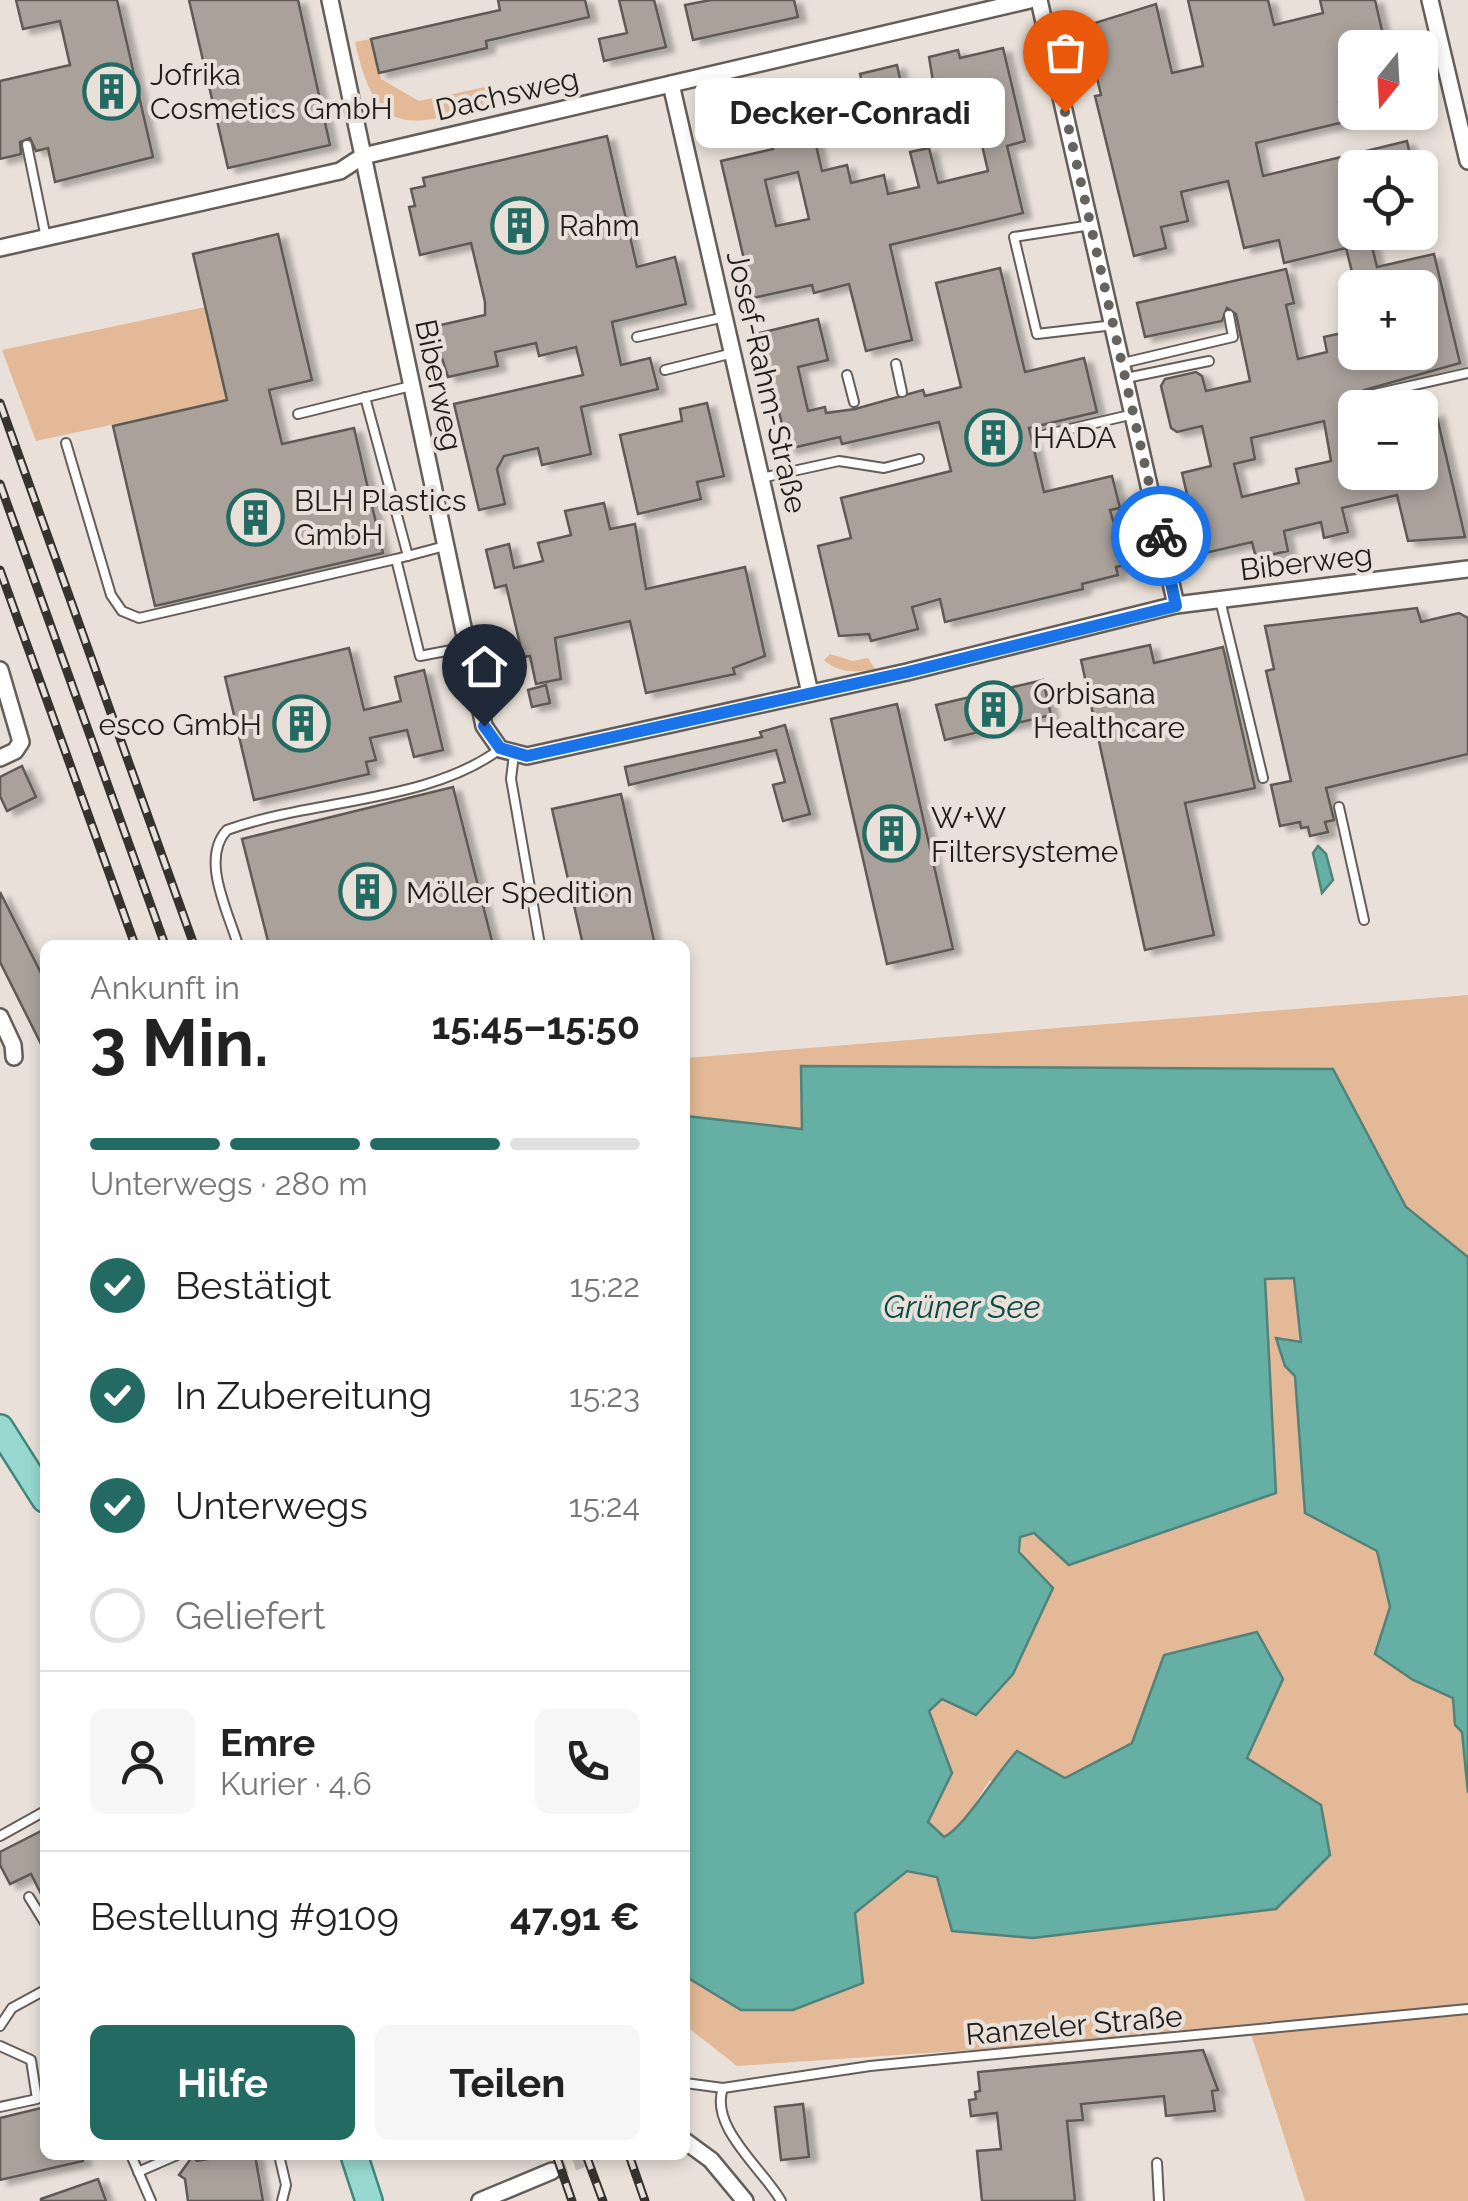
<!DOCTYPE html>
<html lang="de">
<meta charset="utf-8">
<style>
:root{--surface:#fff;--page:#f6f6f6;--text:#222;--muted:#767676;--line:#e0e0e0;--accent:#236b62}
body{margin:0;font-family:Raleway,sans-serif;background:var(--page);color:var(--text);height:100vh;display:flex;flex-direction:column;font-size:38px;white-space:nowrap}
*{box-sizing:border-box;margin:0}
p{font-size:32px;color:var(--muted)}
.icon{flex:none;width:55px;height:55px;fill:none;stroke:currentColor;stroke-width:2;stroke-linecap:round;stroke-linejoin:round}
.map{position:relative;flex:1;overflow:hidden}
.side{position:absolute;left:40px;top:940px;width:650px;height:1220px;display:flex;flex-direction:column;background:var(--surface);border-radius:15px;box-shadow:0 5px 15px #0003}
.side>*{flex:none}
.needle{width:65px;rotate:198deg}
.fabs{position:absolute;left:1338px;top:30px;display:grid;gap:20px}
.fabs a{display:grid;place-items:center;width:100px;height:100px;border-radius:15px;background:var(--surface);box-shadow:0 5px 15px #0003;font-size:50px}
.pin{position:absolute;display:grid;place-items:center;width:85px;height:85px;color:#fff;margin:-102px -42px;border-radius:50% 50% 50% 0;rotate:-45deg;box-shadow:0 0 10px #0007}
.pin .icon{rotate:45deg}
.courier{position:absolute;display:grid;place-items:center;width:100px;height:100px;margin:-50px;border:8px solid #1a73e8;border-radius:50%;background:#fff;color:#222;box-shadow:0 2px 12px #0007}
.bubble{position:absolute;height:70px;border-radius:15px;background:var(--surface);box-shadow:0 5px 15px #0003;font-size:32px;font-weight:700;line-height:70px;text-align:center}
.head em{font-style:normal;font-weight:700}
.head div{display:flex;flex-direction:column-reverse}
.head{display:flex;align-items:center;justify-content:space-between;height:170px;padding:0 50px}
h1{font-size:65px;font-weight:700;line-height:75px}
.bar{display:grid;grid-template-columns:repeat(4,1fr);gap:15px 10px;align-content:center;height:120px;padding:0 50px}
.bar i{height:12px;border-radius:8px;background:var(--line)}
.bar .active{background:var(--accent)}
.bar p{grid-column:span 4}
.line{display:flex;align-items:center;gap:25px;padding:0 50px;border-top:2px solid var(--line)}
.line div{flex:1}
.round{display:grid;place-items:center;flex:none;width:105px;height:105px;border-radius:15px;background:var(--page)}
ol{padding:0 50px;list-style:none}
li{display:flex;align-items:center;gap:30px;height:110px}
li p{margin-inline-start:auto}
li .icon{padding:10px;border-radius:50%;background:var(--accent);color:#fff;stroke-width:4}
li:last-child{color:var(--muted)}
li i{width:55px;height:55px;border:5px solid var(--line);border-radius:50%}
.primary-button{display:flex;gap:20px;margin-top:auto;padding:20px 50px}
.primary-button a{flex:1;height:115px;border-radius:15px;background:var(--accent);color:#fff;font-size:40px;font-weight:700;line-height:115px;text-align:center}
.primary-button a+a{background:var(--page);color:var(--text)}
.map>svg:first-child{display:block}
.green{fill:#e3b997}
.water{fill:#66afa4;stroke:#51837b;stroke-width:2.5}
.building{fill:#aaa19b;stroke:#615a54;stroke-width:2.5;fill-rule:evenodd;filter:url(#shadow)}
.lines{fill:none;stroke-linecap:round;stroke-linejoin:round}
.street-tunnel{stroke:#c1bab3;stroke-width:15;stroke-dasharray:15 8;stroke-linecap:butt}
.lane-casing{stroke:#655d57;stroke-width:12}
.street-casing{stroke:#655d57;stroke-width:20}
.primary-casing{stroke:#40877c;stroke-width:30}
.lane{stroke:#fff;stroke-width:8}
.street{stroke:#fff;stroke-width:15}
.primary{stroke:#97d9d0;stroke-width:25}
.rail-casing{stroke:#36332f;stroke-width:9}
.rail{stroke:#e9e1d9;stroke-width:5;stroke-dasharray:15;stroke-linecap:butt}
.done{stroke:#66625d;stroke-width:10;stroke-dasharray:0 18}
.route{stroke:#1a73e8;stroke-width:12}
.labels{text-anchor:middle;dominant-baseline:central;stroke-width:8;stroke-linejoin:round;paint-order:stroke}
.poi-label{font-size:30px;fill:#201d1a;stroke:#e9e1d9;text-anchor:start}
.street-label{font-size:30px;fill:#201d1a;stroke:#e9e1d9}
.water-label{font-size:32px;font-style:italic;fill:#084b44;stroke:#e9e1d9}
</style>
<div class="map">
<svg width="1468" height="2201" viewBox="0 0 1468 2201">
<defs>
<filter id="shadow"><feDropShadow dx="8" dy="4.5" stdDeviation="2.5" flood-color="#0004"/></filter>
</defs>
<rect width="100%" height="100%" fill="#e9e1d9"/>
<g class="green">
<path d="M371,39l10,40 38,22 71,-15 5,19c-85,20 -118,38 -140,-63z"/>
<polygon points="205,307 227,400 36,441 2,350"/>
<path d="M830,654l23,7 15,-3 7,11c-18,4 -38,4 -51,-9z"/>
<polygon points="1468,995 1468,1257 1406,1207 1333,1070 802,1066 802,1129 685,1116 685,1058"/>
<polygon points="1294,1278 1301,1343 1276,1339 1285,1366 1295,1376 1305,1513 1377,1551 1413,1680 1453,1698 1455,1725 1462,1732 1468,1793 1468,2201 1305,2201 1250,2031 737,2066 685,2025 685,1976 741,2010 793,2010 855,1913 907,1871 937,1877 1321,1805 1247,1758 1283,1679 1164,1655 1132,1743 1065,1778 989,1781 958,1831 944,1837 927,1822 952,1773 929,1711 942,1699 976,1714 1013,1674 1026,1638 1020,1537 1275,1493 1265,1279"/>
</g>
<g class="water">
<polygon points="1318,846 1326,854 1333,880 1322,893 1313,853"/>
<path d="M801,1066l532,3 73,138 62,50v536l-6,-61 -7,-7 -2,-27 -40,-18 -38,-26 15,-47 -13,-56 -72,-38 -10,-137 -10,-10 -9,-28 25,4 -7,-64 -29,1 11,214 -207,72 -35,-32 -14,4 -1,15 34,36 -40,86 -37,41 -34,-16 -13,12 23,62 -24,49 16,15c20,-9 53,-65 73,-86l48,27 67,-35 32,-88 93,-23 26,47 -36,79 74,47 9,50 -54,54 -243,29 -81,-7 -15,-54 -30,-6 -52,42 8,70 -70,27h-52l-56,-34v-860l117,13z"/>
</g>
<g class="building">
<polygon points="16,0 117,0 153,157 55,182 48,148 36,151 30,138 20,142 21,154 0,159 0,81 70,65 60,21 23,29"/>
<polygon points="189,0 298,0 330,145 228,168"/>
<polygon points="498,0 585,0 589,17 486,41 487,48 379,73 371,39 500,10"/>
<polygon points="619,0 654,0 666,47 604,61 599,39 627,33"/>
<polygon points="711,0 794,0 798,17 693,40 685,5"/>
<path d="M1188,0h80l6,25 49,-12 -3,-13h55l11,48h-31v50l-16,4 5,20 -88,21 7,33 144,-35 6,27h-58v64h30l1,6 -15,4 6,25 57,-13 26,109 -96,27 3,12 26,-5 3,11h-41v64h65v-55l16,-4 29,124 -57,4 -11,-46 -55,13 6,24 -24,6 -3,-16 -37,9 4,20 -32,7 -4,-16 -51,12 -19,-81 29,-7 -9,-40 -25,6 -6,-4 -10,-42 4,-7 31,-7 6,4 4,15 44,-10 -14,-67 -9,-6 -5,13 -77,16 -8,-34 149,-34 8,34 -8,2 12,54 29,-7 -3,-15 31,-7v22h65v-64h-64l-10,-40 -62,15 -5,-23 -35,8 -16,-67 -47,11 7,29 -27,6 5,21 -32,8 -39,-160 6,-1 -16,-69 71,-22 16,69 31,-7zM1324,421l7,40 -35,8 3,14 -57,14 -8,-33 21,-5 -4,-21z"/>
<path d="M1003,48l22,93 -18,5 16,67 -133,32 22,95 -46,11 -17,-67 -35,9 -2,-8 -59,13 -32,-137 52,-12 -9,-41 41,-10 17,73 25,-6 4,18 33,-8 4,19 31,-7 -9,-35 19,-4 9,35 50,-12 -11,-47 -18,4 -6,-26 -16,4 -8,-49 29,-7 2,8zM798,172l11,47 -33,7 -11,-46z"/>
<polygon points="897,65 909,120 873,128 860,74"/>
<polygon points="607,136 637,267 675,257 686,304 612,322 621,365 650,358 658,389 581,407 591,454 542,465 538,448 504,456 497,469 505,504 479,510 454,404 583,375 576,347 539,356 536,343 495,352 498,366 448,377 432,327 485,315 485,302 471,243 420,255 409,207 415,206 411,189 425,186 423,178"/>
<polygon points="278,234 312,380 269,390 282,444 354,428 383,553 155,606 113,426 227,400 193,254"/>
<polygon points="1000,268 1025,372 1084,358 1097,412 1029,428 1044,492 1112,476 1120,508 1110,510 1126,565 1116,567 1118,575 1082,584 1083,589 945,622 940,599 912,607 918,629 871,641 869,634 839,636 818,546 851,538 841,498 951,471 939,422 842,444 840,437 788,449 760,333 818,319 828,360 798,367 808,411 825,407 826,413 855,409 923,390 925,396 961,387 936,283"/>
<polygon points="707,403 724,476 697,482 701,499 638,514 620,435 682,421 680,409"/>
<polygon points="604,503 610,529 635,524 646,589 745,567 765,656 733,668 735,674 646,693 630,621 555,638 561,679 536,684 530,656 523,657 506,585 495,588 486,550 509,544 514,568 543,561 538,543 571,535 565,511"/>
<polygon points="1417,608 1421,622 1459,613 1468,618 1468,754 1326,788 1334,820 1325,822 1328,832 1310,836 1308,827 1301,828 1300,822 1280,826 1271,785 1291,781 1266,671 1274,669 1265,626"/>
<polygon points="1150,645 1154,663 1223,647 1255,788 1185,803 1214,935 1145,950 1081,660"/>
<polygon points="349,648 364,710 401,701 395,677 424,670 443,750 414,757 407,730 370,738 376,760 366,762 369,774 254,800 225,677"/>
<polygon points="1043,680 1051,715 945,740 936,705"/>
<polygon points="546,685 550,703 532,707 528,690"/>
<polygon points="897,704 953,949 887,964 831,719"/>
<polygon points="785,725 810,814 783,821 773,785 785,782 776,750 629,785 625,767 762,737 760,732"/>
<polygon points="22,766 36,797 7,811 0,796 0,777"/>
<polygon points="453,787 493,945 269,945 242,839"/>
<polygon points="621,794 655,945 583,945 552,809"/>
<polygon points="0,892 45,981 45,1052 0,962"/>
<polygon points="45,1829 45,1902 31,1874 10,1884 0,1865 0,1852"/>
<polygon points="1203,2050 1218,2090 1212,2091 1215,2111 1166,2116 1164,2096 1081,2104 1083,2120 1067,2121 1075,2201 982,2201 977,2151 1001,2149 997,2113 971,2116 969,2100 976,2099 975,2092 980,2091 978,2072"/>
<polygon points="803,2104 809,2157 781,2160 775,2107"/>
<polygon points="45,2107 45,2155 82,2155 83,2161 0,2180 0,2118"/>
<polygon points="231,2155 255,2155 263,2201 188,2201 185,2179 179,2175 192,2157 197,2161"/>
<polygon points="98,2179 106,2201 41,2201 41,2199"/>
</g>
<g class="lines">
<polyline class="street-tunnel" points="552,2171 596,2155"/>
<defs>
<g id="lane">
<polyline points="27,145 46,238"/>
<polyline points="1091,225 1014,237 1037,334 1114,325"/>
<polyline points="637,337 725,317"/>
<polyline points="1123,363 1233,337 1229,315"/>
<polyline points="896,364 902,392"/>
<polyline points="665,370 733,353"/>
<polyline points="847,375 854,402"/>
<polyline points="1126,378 1209,361"/>
<polyline points="1370,395 1468,373"/>
<polyline points="365,397 408,556"/>
<polyline points="298,414 411,386"/>
<polyline points="1040,436 1134,414"/>
<polyline points="66,443 111,595 122,611 139,618 396,559"/>
<polyline points="761,478 839,461 884,468 919,459"/>
<polyline points="445,546 396,559 420,656 467,647"/>
<polyline points="1220,600 1263,778"/>
<polyline points="514,754 511,779 540,945"/>
<polyline points="1339,807 1364,920"/>
<path d="M238,945c-10,-34 -38,-86 -11,-115 85,-31 201,-27 273,-81"/>
<polyline points="0,1836 45,1811"/>
<polyline points="29,1897 45,1923"/>
<polyline points="0,2026 12,2008 45,1990"/>
<polyline points="0,2046 31,2060 37,2099 0,2107"/>
<polyline points="685,2083 723,2088 870,2066 1468,2009"/>
<path d="M723,2088c-14,39 40,81 58,113"/>
<polyline points="131,2155 151,2201"/>
<polyline points="279,2155 286,2185 282,2201"/>
<polyline points="1157,2163 1159,2201"/>
<polyline points="138,2172 177,2155"/>
</g>
<g id="street">
<polyline points="330,0 484,726 500,749 527,756 907,672 1176,605 1468,569"/>
<polyline points="1039,0 1176,605"/>
<polyline points="1430,0 1468,161"/>
<polyline points="671,84 810,693"/>
<polyline points="0,248 340,171 363,156 1030,0"/>
<polyline points="0,670 21,742 15,751 0,758"/>
<polyline points="0,1017 13,1045 14,1057"/>
<polyline points="685,2141 711,2160 745,2201"/>
<polyline points="480,2201 552,2171"/>
</g>
<g id="primary">
<polyline points="0,1428 45,1499"/>
<polyline points="354,2155 369,2201"/>
</g>
</defs>
<use href="#lane" class="lane-casing"/>
<use href="#street" class="street-casing"/>
<use href="#primary" class="primary-casing"/>
<use href="#lane" class="lane"/>
<use href="#street" class="street"/>
<use href="#primary" class="primary"/>
<defs>
<g id="rail">
<polyline points="0,403 194,945"/>
<polyline points="0,484 165,945"/>
<polyline points="0,570 135,945"/>
<polyline points="556,2155 572,2201"/>
<polyline points="586,2155 603,2201"/>
<polyline points="629,2155 645,2201"/>
</g>
</defs>
<use href="#rail" class="rail-casing"/>
<use href="#rail" class="rail"/>
</g>
<g class="lines">
<polyline class="done" points="1065,112 1161,536"/>
<polyline class="route" points="484,726 500,748 527,756 908,672 1176,606 1161,536"/>
</g>
<defs>
<symbol id="building-ring" viewBox="-11 -11 22 22"><circle r="9.5" fill="#e9e1d9" stroke="#236b62" stroke-width="1.5"/><path d="M-4-6H4V6H1V3H-1V6H-4ZM-2.5-4.3h1.7v1.8h-1.7ZM.8-4.3h1.7v1.8H.8ZM-2.5-1h1.7V.8h-1.7ZM.8-1h1.7V.8H.8Z" fill="#236b62"/></symbol>
</defs>
<g fill-rule="evenodd">
<use href="#building-ring" x="80" y="60" width="63" height="63"/>
<use href="#building-ring" x="488" y="194" width="63" height="63"/>
<use href="#building-ring" x="962" y="406" width="63" height="63"/>
<use href="#building-ring" x="224" y="486" width="63" height="63"/>
<use href="#building-ring" x="962" y="678" width="63" height="63"/>
<use href="#building-ring" x="270" y="692" width="63" height="63"/>
<use href="#building-ring" x="860" y="802" width="63" height="63"/>
<use href="#building-ring" x="336" y="860" width="63" height="63"/>
</g>
<g class="labels">
<g class="poi-label">
<text x="150" y="74">Jofrika<tspan x="150" dy="34">Cosmetics GmbH</tspan></text>
<text x="559" y="225">Rahm</text>
<text x="1033" y="437">HADA</text>
<text x="294" y="500">BLH Plastics<tspan x="294" dy="34">GmbH</tspan></text>
<text x="1033" y="693">Orbisana<tspan x="1033" dy="34">Healthcare</tspan></text>
<text x="262" y="724" text-anchor="end">esco GmbH</text>
<text x="931" y="817">W+W<tspan x="931" dy="34">Filtersysteme</tspan></text>
<text x="406" y="892">Möller Spedition</text>
</g>
<g class="street-label">
<text transform="translate(507 94) rotate(-13)">Dachsweg</text>
<text transform="translate(767 382) rotate(77)">Josef-Rahm-Straße</text>
<text transform="translate(439 385) rotate(78)">Biberweg</text>
<text transform="translate(1306 562) rotate(-7)">Biberweg</text>
<text transform="translate(1074 2025) rotate(-5)">Ranzeler Straße</text>
</g>
<g class="water-label">
<text x="962" y="1306">Grüner See</text>
</g>
</g>
</svg>
<div class="fabs">
<a><svg class="needle" viewBox="-14 -14 28 28"><path d="M0-13l5 13h-10z" fill="#e53935"/><path d="M0 13l5-13h-10z" fill="#767676"/></svg></a>
<a><svg class="icon" aria-label="locate" viewBox="0 0 24 24"><circle cx="12" cy="12" r="6"/><path d="M12 2v4M12 18v4M2 12h4M18 12h4"/></svg></a>
<a>+</a>
<a>−</a>
</div>
<div class="pin" style="left:1065px;top:112px;background:#ea580c"><svg class="icon" aria-label="bag" viewBox="0 0 24 24"><path d="M5 8h14l-1 12H6zM9 8a3 3 0 0 1 6 0"/></svg></div>
<div class="pin" style="left:484px;top:726px;background:#1f2937"><svg class="icon" aria-label="home" viewBox="0 0 24 24"><path d="M3 11l9-7 9 7M6 9v11h12V9"/></svg></div>
<div class="courier" style="left:1161px;top:536px"><svg class="icon" aria-label="bike" viewBox="0 0 24 24"><circle cx="6" cy="16" r="4"/><circle cx="18" cy="16" r="4"/><path d="M6 16l4-8h5l3 8M10 8l3 8H6M13 5h3"/></svg></div>
<div class="bubble" style="left:695px;top:78px;width:310px">Decker-Conradi</div>
<section class="side">
<div class="head"><div><h1>3 Min.</h1><p>Ankunft in</p></div><em>15:45–15:50</em></div>
<div class="bar"><i class="active"></i><i class="active"></i><i class="active"></i><i></i><p>Unterwegs · 280 m</p></div>
<ol>
<li><svg class="icon" aria-label="check" viewBox="0 0 24 24"><path d="M5 12l5 5 9-10"/></svg>Bestätigt<p>15:22</p></li>
<li><svg class="icon" aria-label="check" viewBox="0 0 24 24"><path d="M5 12l5 5 9-10"/></svg>In Zubereitung<p>15:23</p></li>
<li><svg class="icon" aria-label="check" viewBox="0 0 24 24"><path d="M5 12l5 5 9-10"/></svg>Unterwegs<p>15:24</p></li>
<li><i></i>Geliefert</li>
</ol>
<div class="line" style="height:180px"><a class="round"><svg class="icon" aria-label="person" viewBox="0 0 24 24"><circle cx="12" cy="8" r="4"/><path d="M4 21q1-7 8-7t8 7"/></svg></a><div><b>Emre</b><p>Kurier · 4.6</p></div><a class="round"><svg class="icon" aria-label="phone" viewBox="0 0 24 24"><path d="M5 4h4l2 5-3 2q2 4 5 5l2-3 5 2v4C11 20 4 13 5 4z"/></svg></a></div>
<div class="line" style="height:130px"><div>Bestellung #9109</div><b>47.91 €</b></div>
<div class="primary-button"><a>Hilfe</a><a>Teilen</a></div>
</section>
</div>
